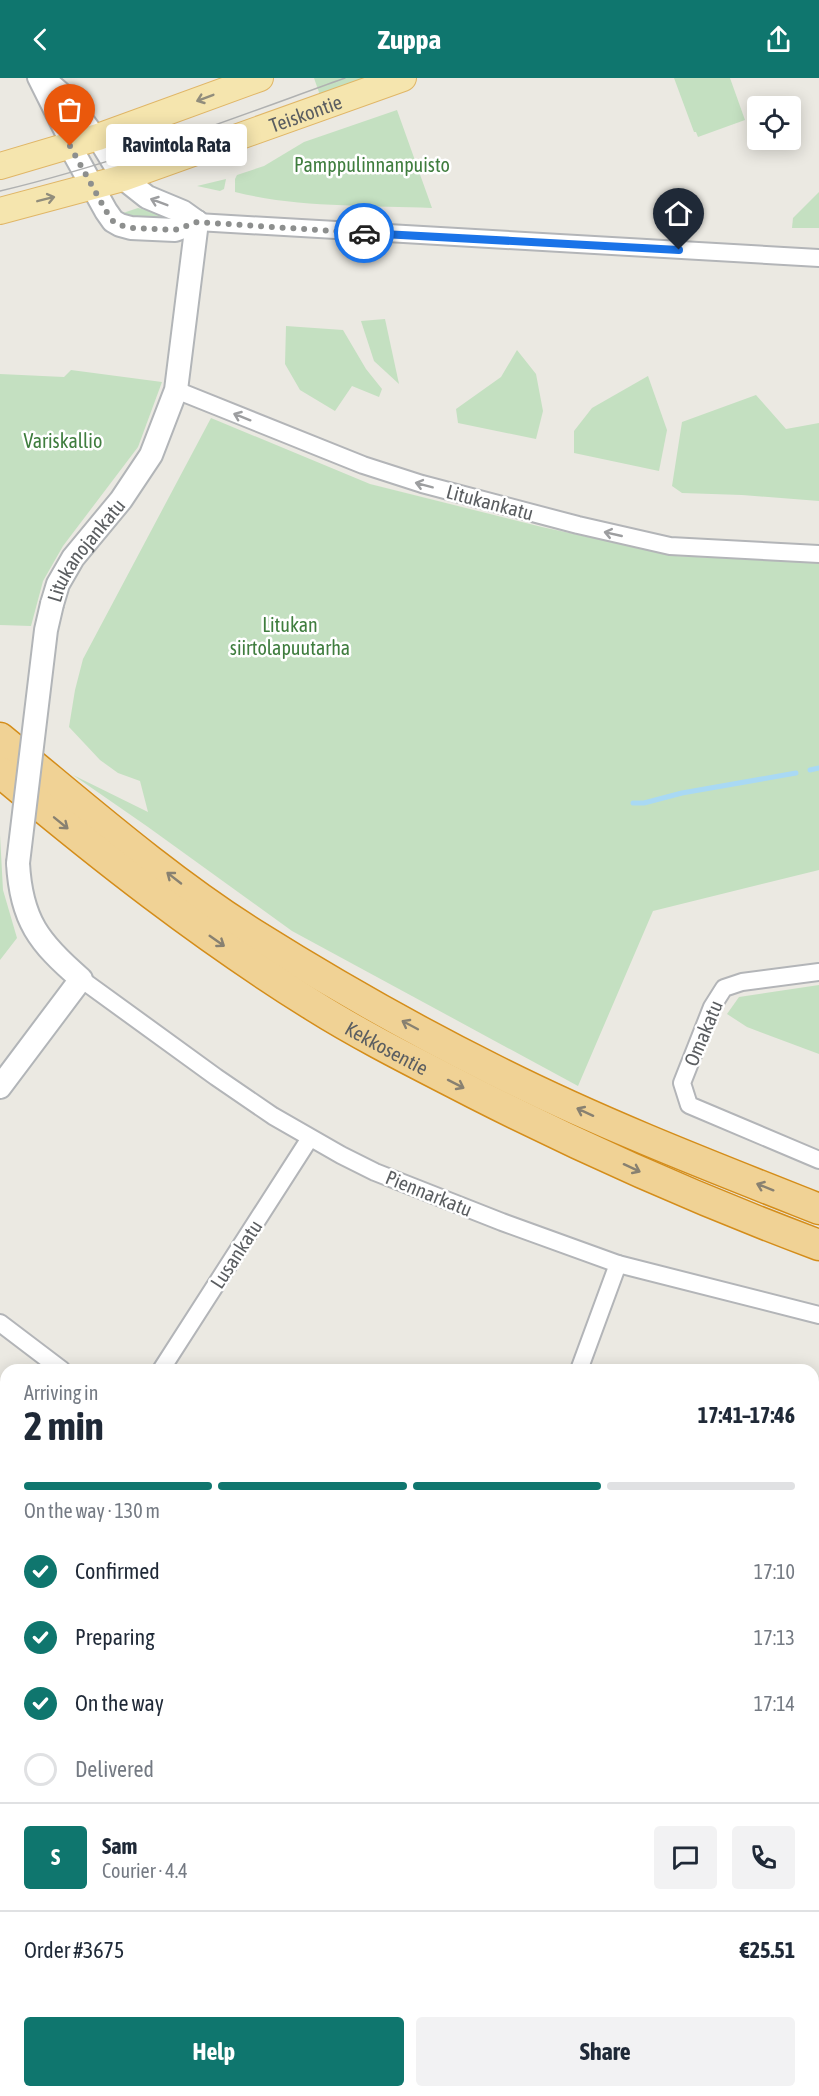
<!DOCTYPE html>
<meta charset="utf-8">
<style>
:root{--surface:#fff;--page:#f2f2f3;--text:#1f2937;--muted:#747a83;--line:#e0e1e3;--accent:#0f766e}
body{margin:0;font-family:"Asap Condensed",sans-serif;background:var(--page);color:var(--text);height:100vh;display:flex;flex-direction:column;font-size:22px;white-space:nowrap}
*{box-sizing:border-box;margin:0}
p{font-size:20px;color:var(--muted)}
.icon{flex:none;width:33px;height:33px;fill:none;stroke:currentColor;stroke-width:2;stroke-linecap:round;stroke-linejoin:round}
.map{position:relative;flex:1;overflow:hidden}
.panel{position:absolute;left:0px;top:1286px;width:819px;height:734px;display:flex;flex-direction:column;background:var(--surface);border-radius:18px 18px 0 0;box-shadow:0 3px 15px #0003}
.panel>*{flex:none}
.controls{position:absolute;left:747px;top:18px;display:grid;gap:12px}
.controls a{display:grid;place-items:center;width:54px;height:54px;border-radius:6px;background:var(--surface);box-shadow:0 3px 15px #0003;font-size:30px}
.pin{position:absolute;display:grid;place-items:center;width:51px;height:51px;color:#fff;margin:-62px -26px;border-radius:50% 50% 50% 0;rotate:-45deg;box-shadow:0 0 6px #0007}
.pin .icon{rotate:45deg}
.courier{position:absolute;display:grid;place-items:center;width:60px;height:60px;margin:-30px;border:4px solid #1a73e8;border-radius:50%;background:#fff;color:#222;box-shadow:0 2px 8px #0007}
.bubble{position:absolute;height:42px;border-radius:6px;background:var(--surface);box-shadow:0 3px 15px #0003;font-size:20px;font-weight:700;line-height:42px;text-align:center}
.headline em{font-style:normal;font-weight:700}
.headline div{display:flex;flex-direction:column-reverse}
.headline{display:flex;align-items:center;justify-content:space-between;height:102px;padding:0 24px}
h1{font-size:39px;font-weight:700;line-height:45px}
.bar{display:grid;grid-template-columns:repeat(4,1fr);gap:9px 6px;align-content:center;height:72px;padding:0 24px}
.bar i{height:8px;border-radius:4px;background:var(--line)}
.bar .on{background:var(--accent)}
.bar p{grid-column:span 4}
.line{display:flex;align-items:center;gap:15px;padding:0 24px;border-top:2px solid var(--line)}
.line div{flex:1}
.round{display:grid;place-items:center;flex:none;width:63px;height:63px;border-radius:6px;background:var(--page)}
ol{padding:0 24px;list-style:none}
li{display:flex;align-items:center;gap:18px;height:66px}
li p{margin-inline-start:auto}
li .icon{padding:6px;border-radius:50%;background:var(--accent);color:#fff;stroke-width:4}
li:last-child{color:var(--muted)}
li i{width:33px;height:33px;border:3px solid var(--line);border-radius:50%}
.primary-button{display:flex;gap:12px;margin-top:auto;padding:12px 24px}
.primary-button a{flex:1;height:69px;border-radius:6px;background:var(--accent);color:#fff;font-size:24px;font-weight:700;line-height:69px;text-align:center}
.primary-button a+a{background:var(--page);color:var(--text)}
header{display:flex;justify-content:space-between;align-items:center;height:78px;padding:0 24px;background:var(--accent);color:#fff;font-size:27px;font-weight:700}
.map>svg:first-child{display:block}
.green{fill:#c4e0c1}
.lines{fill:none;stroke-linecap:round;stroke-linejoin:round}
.stream{stroke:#a9d9f4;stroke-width:5}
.street-casing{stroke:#b3b5b8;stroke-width:20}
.secondary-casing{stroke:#b2b5b8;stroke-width:26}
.primary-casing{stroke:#e0b667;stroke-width:28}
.highway-casing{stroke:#d48d1a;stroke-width:33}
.street{stroke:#fff;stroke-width:16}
.secondary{stroke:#fff;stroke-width:22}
.primary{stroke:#f5e5ae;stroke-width:26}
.highway{stroke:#f0d295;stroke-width:30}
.tram{stroke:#b0b1b1;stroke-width:1.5}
.secondary-bridge-casing{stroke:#b2b5b8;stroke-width:26;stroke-linecap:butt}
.secondary-bridge{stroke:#fff;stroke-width:22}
.oneway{stroke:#918d7c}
.oneway2{stroke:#9d9ea0}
.oneway3{stroke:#888171}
.done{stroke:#8d8f8e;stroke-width:6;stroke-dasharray:0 10.8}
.route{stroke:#1a73e8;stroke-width:8}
.labels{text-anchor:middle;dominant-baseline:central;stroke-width:5;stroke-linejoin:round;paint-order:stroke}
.street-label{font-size:20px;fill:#5b5e61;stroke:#fff}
.park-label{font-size:20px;fill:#3f7d3e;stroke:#fff}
</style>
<header><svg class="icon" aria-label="back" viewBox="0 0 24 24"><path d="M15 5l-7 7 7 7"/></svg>Zuppa<svg class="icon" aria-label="share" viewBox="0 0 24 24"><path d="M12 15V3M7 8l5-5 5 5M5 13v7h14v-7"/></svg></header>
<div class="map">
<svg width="819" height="2018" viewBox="0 0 819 2018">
<rect width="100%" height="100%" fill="#ebe9e2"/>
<g class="green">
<polygon points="314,0 376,0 321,20"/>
<polygon points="674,0 730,0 745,42 698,59 696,54 694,54"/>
<path d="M397,32l35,98c-65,-3 -133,0 -197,-16v-13l2,-4 27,-9 40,-24z"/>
<polygon points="226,101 224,111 220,113 197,108"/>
<polygon points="819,114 819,150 792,150 793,140"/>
<polygon points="138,130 183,142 135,141 123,135"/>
<polygon points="385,241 399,306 374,283 361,243"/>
<polygon points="286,248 343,252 366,291 382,311 379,319 352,308 335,333 300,312 285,286"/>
<polygon points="517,272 536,296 543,333 536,361 458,345 456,331 501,299"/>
<polygon points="71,292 162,304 138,369 63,468 43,503 31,548 0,547 0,296 64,299"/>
<polygon points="648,298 667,352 659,393 574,375 574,353 592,330"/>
<polygon points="756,317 786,351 819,345 819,423 742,417 682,415 672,408 682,344"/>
<polygon points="211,340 370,406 542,449 676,478 819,485 819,792 653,833 578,1008 292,853 148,749 73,697 148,734 140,703 118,695 100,682 69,649 75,612 83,581"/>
<polygon points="0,757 3,812 17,860 0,882"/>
<polygon points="819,907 819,976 747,949 727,936 739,919"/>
<polygon points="0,1791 6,1794 6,2013 813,2013 813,1997 819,1997 819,2018 0,2018"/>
</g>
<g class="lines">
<g class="stream">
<polyline points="810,692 819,690"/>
<polyline points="633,725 644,725 682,715 796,695"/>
<polyline points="658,2018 673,2013"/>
</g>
<defs>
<g id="street">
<polyline points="36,0 70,68"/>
<polyline points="47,0 68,18 98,59"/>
<polyline points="197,144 819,180"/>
<polyline points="176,312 363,387 422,406 578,447 670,468 819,476"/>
<polyline points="819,894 742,904 724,910 712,929 682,1005 689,1027 819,1082"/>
<polyline points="81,901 216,999 273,1038 341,1077 375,1094 502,1144 618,1186 819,1237"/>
<polyline points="0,1245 62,1292"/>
<polyline points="161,1292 310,1060"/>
<polyline points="579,1292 618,1186"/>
<polyline points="813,1422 819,1424"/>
<polyline points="0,1448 6,1452"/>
<polyline points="0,1540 6,1531"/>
<polyline points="813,1608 819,1609"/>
<polyline points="813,1772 819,1773"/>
</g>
<g id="secondary">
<polyline points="98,59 123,100 147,119 183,134 197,144"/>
<polyline points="70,68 106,133 113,143 120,147 131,150 175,152 197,144"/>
<path id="s1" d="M52,526l6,-20 15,-26 48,-58 30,-45 25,-65 21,-168"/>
<path d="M0,1009l81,-108c-42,-36 -60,-59 -63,-116"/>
<polyline points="0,1666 6,1669"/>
<polyline points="813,1948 819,1948"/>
</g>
<g id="primary">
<polyline points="0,88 98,59 260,0"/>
<path id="s2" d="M0,133l123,-33 280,-100"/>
</g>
<g id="highway">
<path d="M0,660c82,67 163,139 253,196 78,49 159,95 241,136 105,53 216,96 325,139"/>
<path id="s3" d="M0,694c100,84 203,165 314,234 51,32 106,59 160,87 112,57 227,108 345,152"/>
</g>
</defs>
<use href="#street" class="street-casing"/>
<use href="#secondary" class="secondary-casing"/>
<use href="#primary" class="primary-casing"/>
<use href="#highway" class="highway-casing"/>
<use href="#street" class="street"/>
<use href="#secondary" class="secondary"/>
<use href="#primary" class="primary"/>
<use href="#highway" class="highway"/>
<path class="tram" d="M0,113c118,-28 231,-72 345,-113"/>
<defs>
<polyline id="secondary-bridge" points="18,785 46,552 52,526"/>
</defs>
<use href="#secondary-bridge" class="secondary-bridge-casing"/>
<use href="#secondary-bridge" class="secondary-bridge"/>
</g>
<defs><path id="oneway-shaft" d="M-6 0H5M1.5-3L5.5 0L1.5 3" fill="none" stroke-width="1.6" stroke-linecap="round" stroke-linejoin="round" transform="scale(1.5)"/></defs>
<g class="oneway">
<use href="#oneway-shaft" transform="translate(205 20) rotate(159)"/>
<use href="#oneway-shaft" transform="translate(46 121) rotate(-14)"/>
</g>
<g class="oneway2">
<use href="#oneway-shaft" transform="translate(159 124) rotate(-159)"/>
<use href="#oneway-shaft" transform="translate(242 339) rotate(-158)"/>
<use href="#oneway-shaft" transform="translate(424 407) rotate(-165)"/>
<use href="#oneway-shaft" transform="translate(613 456) rotate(-167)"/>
</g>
<g class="oneway3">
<use href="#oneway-shaft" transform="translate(61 745) rotate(39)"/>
<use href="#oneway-shaft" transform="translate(174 800) rotate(-142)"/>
<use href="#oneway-shaft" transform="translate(217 863) rotate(35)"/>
<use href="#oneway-shaft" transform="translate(410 947) rotate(-152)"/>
<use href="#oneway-shaft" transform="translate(456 1006) rotate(27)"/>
<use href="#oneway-shaft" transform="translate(585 1034) rotate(-155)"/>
<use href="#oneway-shaft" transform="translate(632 1090) rotate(25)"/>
<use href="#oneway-shaft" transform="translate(765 1109) rotate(-158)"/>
</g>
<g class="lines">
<polyline class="done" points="70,68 106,133 113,143 120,147 131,150 175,152 197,144 364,155"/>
<polyline class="route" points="364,155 679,172"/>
</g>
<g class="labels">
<g class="street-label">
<text stroke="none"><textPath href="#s2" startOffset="321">Teiskontie</textPath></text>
<text transform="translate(490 424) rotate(15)">Litukankatu</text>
<text stroke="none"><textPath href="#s1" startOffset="64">Litukanojankatu</textPath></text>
<text transform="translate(703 955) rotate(-67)">Omakatu</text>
<text stroke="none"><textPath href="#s3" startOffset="476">Kekkosentie</textPath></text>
<text transform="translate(429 1115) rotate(22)">Piennarkatu</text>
<text transform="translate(236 1176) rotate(-57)">Lusankatu</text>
</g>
<g class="park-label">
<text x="372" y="86">Pamppulinnanpuisto</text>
<text x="63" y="362">Variskallio</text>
<text x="290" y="546">Litukan<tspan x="290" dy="23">siirtolapuutarha</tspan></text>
</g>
</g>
</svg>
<div class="controls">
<a><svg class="icon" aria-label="locate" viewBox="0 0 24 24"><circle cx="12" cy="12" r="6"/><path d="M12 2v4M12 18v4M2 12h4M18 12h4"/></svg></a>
</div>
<div class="pin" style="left:70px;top:68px;background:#ea580c"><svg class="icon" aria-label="bag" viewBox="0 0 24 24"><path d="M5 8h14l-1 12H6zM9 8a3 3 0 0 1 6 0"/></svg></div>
<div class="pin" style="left:679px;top:172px;background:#1f2937"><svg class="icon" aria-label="home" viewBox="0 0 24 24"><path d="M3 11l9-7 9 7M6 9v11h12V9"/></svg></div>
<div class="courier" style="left:364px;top:155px"><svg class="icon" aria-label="car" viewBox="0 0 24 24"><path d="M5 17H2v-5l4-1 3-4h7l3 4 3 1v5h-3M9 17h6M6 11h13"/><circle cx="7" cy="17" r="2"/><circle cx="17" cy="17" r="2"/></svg></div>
<div class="bubble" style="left:106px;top:46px;width:141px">Ravintola Rata</div>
<section class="panel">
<div class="headline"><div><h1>2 min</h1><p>Arriving in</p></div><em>17:41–17:46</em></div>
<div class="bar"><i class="on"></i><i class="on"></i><i class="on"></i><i></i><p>On the way · 130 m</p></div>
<ol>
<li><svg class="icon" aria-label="check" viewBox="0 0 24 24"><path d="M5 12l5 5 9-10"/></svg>Confirmed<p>17:10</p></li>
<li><svg class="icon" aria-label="check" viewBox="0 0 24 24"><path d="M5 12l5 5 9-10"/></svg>Preparing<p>17:13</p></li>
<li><svg class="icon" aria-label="check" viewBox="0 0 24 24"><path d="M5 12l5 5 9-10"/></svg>On the way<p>17:14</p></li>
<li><i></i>Delivered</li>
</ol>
<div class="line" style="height:108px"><b class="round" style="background:var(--accent);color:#fff">S</b><div><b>Sam</b><p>Courier · 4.4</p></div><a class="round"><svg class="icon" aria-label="chat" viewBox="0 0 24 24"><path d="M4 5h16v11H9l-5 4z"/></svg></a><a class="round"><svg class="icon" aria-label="phone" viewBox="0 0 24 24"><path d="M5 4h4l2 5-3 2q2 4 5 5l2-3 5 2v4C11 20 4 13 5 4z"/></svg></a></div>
<div class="line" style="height:78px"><div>Order #3675</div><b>€25.51</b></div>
<div class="primary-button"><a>Help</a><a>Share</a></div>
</section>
</div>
